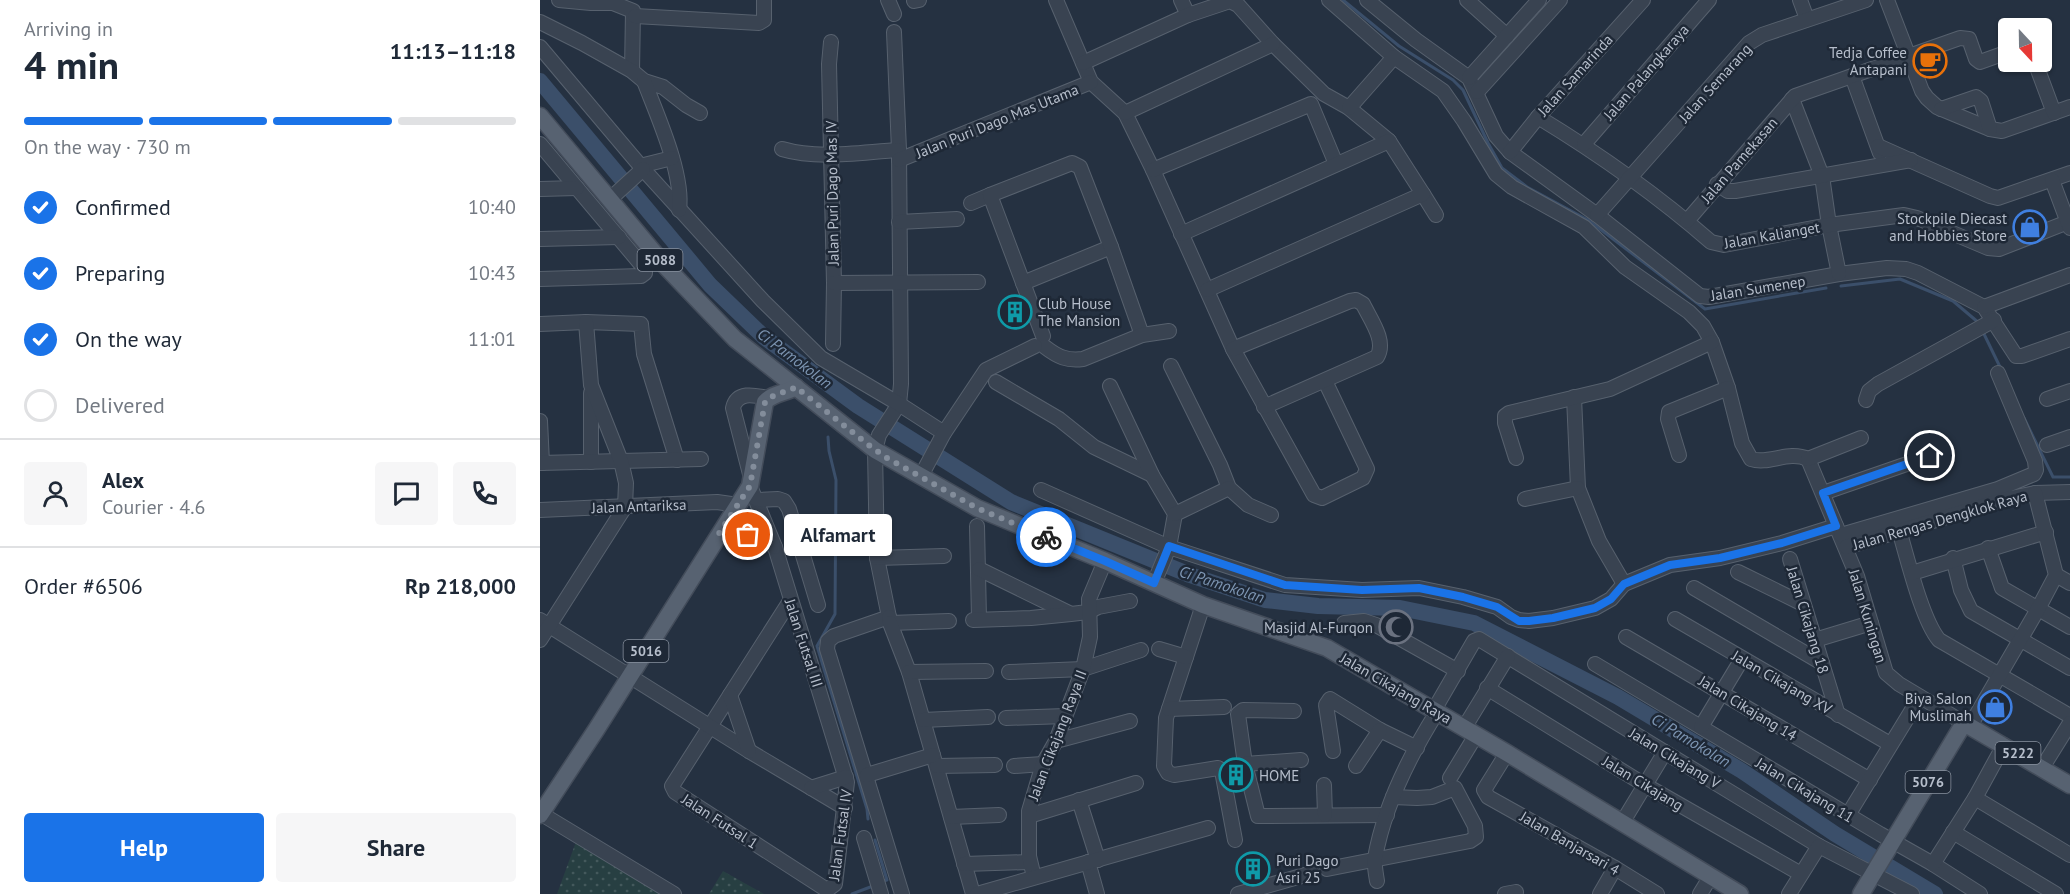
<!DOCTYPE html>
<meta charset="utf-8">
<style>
:root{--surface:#fff;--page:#f6f6f7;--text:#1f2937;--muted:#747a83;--line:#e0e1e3;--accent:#1a73e8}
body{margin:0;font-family:"PT Sans",sans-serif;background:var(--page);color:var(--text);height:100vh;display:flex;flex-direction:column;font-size:22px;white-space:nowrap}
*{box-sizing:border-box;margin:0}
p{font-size:20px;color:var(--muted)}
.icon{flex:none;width:33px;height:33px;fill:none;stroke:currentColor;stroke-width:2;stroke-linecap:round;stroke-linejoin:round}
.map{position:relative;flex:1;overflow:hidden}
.side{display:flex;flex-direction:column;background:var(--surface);width:540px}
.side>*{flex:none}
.needle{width:39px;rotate:158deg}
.buttons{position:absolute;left:1458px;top:18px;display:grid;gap:12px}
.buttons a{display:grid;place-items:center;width:54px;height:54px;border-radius:6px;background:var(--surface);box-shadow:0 2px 4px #0004;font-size:30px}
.pin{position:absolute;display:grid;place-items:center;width:51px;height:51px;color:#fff;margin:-26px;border:3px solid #fff;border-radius:50%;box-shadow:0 2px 6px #0007}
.courier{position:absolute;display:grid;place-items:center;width:60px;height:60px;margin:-30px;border:4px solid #1a73e8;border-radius:50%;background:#fff;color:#222;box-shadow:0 2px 8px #0007}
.bubble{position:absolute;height:42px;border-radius:6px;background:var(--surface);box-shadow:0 2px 4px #0004;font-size:20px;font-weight:700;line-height:42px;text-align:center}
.head em{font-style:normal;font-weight:700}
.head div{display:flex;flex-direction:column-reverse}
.head{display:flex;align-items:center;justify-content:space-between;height:102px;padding:0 24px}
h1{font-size:39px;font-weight:700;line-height:45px}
.bar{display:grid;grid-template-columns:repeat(4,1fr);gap:9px 6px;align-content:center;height:72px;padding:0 24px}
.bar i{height:8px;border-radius:4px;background:var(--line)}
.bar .active{background:var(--accent)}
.bar p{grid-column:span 4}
.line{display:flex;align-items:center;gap:15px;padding:0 24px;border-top:2px solid var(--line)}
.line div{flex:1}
.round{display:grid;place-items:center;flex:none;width:63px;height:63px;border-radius:6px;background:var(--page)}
ol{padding:0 24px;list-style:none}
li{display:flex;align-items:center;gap:18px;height:66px}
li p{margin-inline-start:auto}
li .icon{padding:6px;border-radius:50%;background:var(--accent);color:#fff;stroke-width:4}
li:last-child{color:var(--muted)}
li i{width:33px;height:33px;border:3px solid var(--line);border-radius:50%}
.button{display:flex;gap:12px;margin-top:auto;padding:12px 24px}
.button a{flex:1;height:69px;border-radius:6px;background:var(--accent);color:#fff;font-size:24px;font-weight:700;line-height:69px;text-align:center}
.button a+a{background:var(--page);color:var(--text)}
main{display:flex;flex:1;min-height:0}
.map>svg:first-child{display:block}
.grass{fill:url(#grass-dots)}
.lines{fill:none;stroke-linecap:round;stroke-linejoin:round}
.stream{stroke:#3b4f6a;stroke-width:3}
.river{stroke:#3b4f6a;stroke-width:16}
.minor-casing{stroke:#57616e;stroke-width:16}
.major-casing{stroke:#434c5a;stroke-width:19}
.minor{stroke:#394351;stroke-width:14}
.major{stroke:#576271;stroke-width:16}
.done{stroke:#838d9b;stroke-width:6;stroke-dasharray:0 10.8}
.route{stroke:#1a73e8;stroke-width:8}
.labels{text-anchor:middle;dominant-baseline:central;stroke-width:5;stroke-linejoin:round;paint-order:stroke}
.shield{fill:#1e2836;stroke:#88919e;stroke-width:1.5}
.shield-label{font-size:14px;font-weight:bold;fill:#b6becb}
.poi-label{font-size:15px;fill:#b6becb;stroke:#1e2836;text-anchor:end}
.street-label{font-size:15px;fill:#b6becb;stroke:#1e2836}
.water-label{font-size:16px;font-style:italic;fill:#7d95b2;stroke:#1e2836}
</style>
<main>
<section class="side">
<div class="head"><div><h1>4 min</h1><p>Arriving in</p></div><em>11:13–11:18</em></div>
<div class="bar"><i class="active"></i><i class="active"></i><i class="active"></i><i></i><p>On the way · 730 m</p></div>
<ol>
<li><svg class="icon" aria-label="check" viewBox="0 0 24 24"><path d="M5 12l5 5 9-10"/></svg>Confirmed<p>10:40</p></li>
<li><svg class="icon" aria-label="check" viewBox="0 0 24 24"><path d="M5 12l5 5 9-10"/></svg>Preparing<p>10:43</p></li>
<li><svg class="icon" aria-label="check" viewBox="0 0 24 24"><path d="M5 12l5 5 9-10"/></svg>On the way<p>11:01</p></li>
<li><i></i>Delivered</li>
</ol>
<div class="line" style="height:108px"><a class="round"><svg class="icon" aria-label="person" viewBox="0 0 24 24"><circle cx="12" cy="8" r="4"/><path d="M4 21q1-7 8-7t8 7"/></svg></a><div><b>Alex</b><p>Courier · 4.6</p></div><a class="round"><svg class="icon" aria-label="chat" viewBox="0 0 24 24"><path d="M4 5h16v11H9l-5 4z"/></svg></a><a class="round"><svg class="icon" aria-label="phone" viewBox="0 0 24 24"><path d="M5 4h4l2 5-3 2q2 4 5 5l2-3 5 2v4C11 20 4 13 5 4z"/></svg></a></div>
<div class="line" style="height:78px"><div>Order #6506</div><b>Rp 218,000</b></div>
<div class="button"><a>Help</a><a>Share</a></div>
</section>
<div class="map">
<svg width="1530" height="894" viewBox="0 0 1530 894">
<defs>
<pattern id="grass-dots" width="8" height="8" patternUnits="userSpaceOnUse" patternTransform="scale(1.5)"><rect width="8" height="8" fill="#273f42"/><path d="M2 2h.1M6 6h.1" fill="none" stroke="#44595c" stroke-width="1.8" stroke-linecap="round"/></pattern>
</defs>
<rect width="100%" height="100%" fill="#253141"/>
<g class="grass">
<polygon points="37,839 126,894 17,894"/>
<polygon points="183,871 224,894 169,894"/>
</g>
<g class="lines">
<g class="stream">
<polyline points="803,0 859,46 913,80 923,90 948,143 962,168 987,187 1048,220 1165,309 1286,288"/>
<polyline points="1301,286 1360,279 1413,301 1439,323"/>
<polyline points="1443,332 1461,369"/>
<polyline points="1484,418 1513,477 1530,477"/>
<polyline points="288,437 289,451 296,480 295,614 277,646 327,809 328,819"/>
<polyline points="335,840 347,880 343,881"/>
<polyline points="312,894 333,886"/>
</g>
<polyline class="river" points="0,81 170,285 224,337 318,406 471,502 650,575 725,600 778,606 860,608 934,623 1078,697 1202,771 1295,834 1395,894"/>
<defs>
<g id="minor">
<polyline points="19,0 51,3 73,3 93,11 92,71"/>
<polyline points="348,0 354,14"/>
<polyline points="516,0 551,82 585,113 613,170 693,349 774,495 782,498 823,478 827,469 785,381"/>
<polyline points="641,0 648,15"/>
<path d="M789,0l65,57 49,34 21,30 32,53 16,13 72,40 41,40 64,45 14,14 9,16 16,46 14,55 9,16c18,6 37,-9 57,0"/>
<polyline points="827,0 876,40 929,78 956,136 970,152 1057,215 1160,296 1169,297 1299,274 1347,268 1366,269 1378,273 1444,307 1476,356 1482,356 1530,339"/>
<polyline points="927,0 967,36"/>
<polyline points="1260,0 1267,19"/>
<polyline points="1347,0 1382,91 1387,98 1397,107 1450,129 1462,131 1530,107"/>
<polyline points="374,1 379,0"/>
<polyline points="95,16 219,23 224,20 224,0"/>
<polyline points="0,22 42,43 92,71 104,81 123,87 146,105 160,113"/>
<polyline points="354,32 359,150 361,384 359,404 339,435 335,450 337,558 349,617 294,636 288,641 287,649 362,894"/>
<polyline points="291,42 289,64 294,283 293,344"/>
<polyline points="0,47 103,169 223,301 281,358 359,404 404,433"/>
<polyline points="1495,62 1514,113"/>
<polyline points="543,63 648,15 690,1 698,5 733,44 784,94 809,108 849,141"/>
<polyline points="1312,76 1340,153"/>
<polyline points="929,78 999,0"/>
<path d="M104,81c13,34 40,93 35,129"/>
<polyline points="937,92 1020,0"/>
<polyline points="1252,99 1282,176 1289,225 1299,274"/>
<polyline points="809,108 854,57"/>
<polyline points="1401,109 1436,97 1441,101 1450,129"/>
<polyline points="585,113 733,44"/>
<path d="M998,117c61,37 119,78 173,125l13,3 105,-20 75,-10 13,3 71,30 11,1 69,-27"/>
<polyline points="0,144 105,269 105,273 101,276 0,279"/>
<polyline points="1044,144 1169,0"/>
<polyline points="1338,146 1450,196 1458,198 1530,173"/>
<path d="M242,149c37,11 80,3 117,1"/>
<polyline points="970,152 998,117 1103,0"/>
<polyline points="359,160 551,82"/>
<polyline points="100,166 132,158"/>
<polyline points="613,170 771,104 796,164"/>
<polyline points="1512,180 1530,228"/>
<polyline points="1177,184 1188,191 1195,191 1371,160"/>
<polyline points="0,189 37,188"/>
<polyline points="883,194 896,215"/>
<polyline points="69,200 103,169"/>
<polyline points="431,203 450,195"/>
<polyline points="1057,215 1209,43 1222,35 1326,0"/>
<polyline points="1147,221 1255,96 1420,38 1429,39 1436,59 1440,62 1468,52"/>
<polyline points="359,222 417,219"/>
<polyline points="641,234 849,141 883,194 667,290"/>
<polyline points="0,239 79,237"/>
<polyline points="294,283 438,282"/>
<polyline points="483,283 571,247"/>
<polyline points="1444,307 1530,275"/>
<polyline points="0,324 46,322 101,324 104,354 137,460"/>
<polyline points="503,336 450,195 532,163 540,167 571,247 602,335"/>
<path d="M505,347c13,10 22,14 38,12l59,-24 27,-4"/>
<path d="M693,349l117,-48 6,-1 7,4c7,15 24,37 14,53l-113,50"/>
<polyline points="631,366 680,465 689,488 708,505 731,515"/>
<polyline points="456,382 519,419 554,447 612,475"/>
<polyline points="570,386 612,475 635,514 629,547 614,583"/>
<polyline points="1034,397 1038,488 1059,541 1084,584 1130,565 1180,558 1242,543 1296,526"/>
<polyline points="1507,399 1530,391"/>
<polyline points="1326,400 1329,391 1338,384 1454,320"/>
<polyline points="0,421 2,463"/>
<polyline points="1507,445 1530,437"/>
<polyline points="1139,455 1128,419 1129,412 1188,388"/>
<polyline points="976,458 965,423 965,416 969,413 1070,389 1172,342"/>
<polyline points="1268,459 1317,576 1346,673 1359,684 1424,723"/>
<polyline points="1268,459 1321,438"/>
<polyline points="51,462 51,393"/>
<polyline points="0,463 161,459"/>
<polyline points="381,476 404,433 446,370 495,346"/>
<path d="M211,478l-18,-70c4,-17 21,-13 35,-10"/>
<polyline points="210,486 235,547 307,782 295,884 287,890 135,792 132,786 250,601"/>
<polyline points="501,490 629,547 745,585 822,590 879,588 923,597 957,607 971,617 979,620 989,621 1013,618 1055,608 1071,599 1084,584"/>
<polyline points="1283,493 1390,456"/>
<polyline points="985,499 1038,488"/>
<polyline points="217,500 238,499 244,501 249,509 278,605"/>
<polyline points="0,510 177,502 198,505"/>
<polyline points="635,514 689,488"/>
<polyline points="437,526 439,619"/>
<path d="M1359,530c8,27 23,90 40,110l131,76"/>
<path d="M178,535c22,0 40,-2 57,12"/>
<polyline points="1301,535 1458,489 1494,474 1496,470 1495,461 1458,373"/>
<polyline points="1306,547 1466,499 1495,493 1530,492"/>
<polyline points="1448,548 1462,588 1530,627"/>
<polyline points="337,558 404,556"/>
<polyline points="1413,558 1421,590 1431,611 1530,668"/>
<polyline points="1250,559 1298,715"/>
<polyline points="439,569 529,613"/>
<polyline points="1198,572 1263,604"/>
<polyline points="1372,573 1506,532"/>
<polyline points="1516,575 1530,583"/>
<polyline points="1154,588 1282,663"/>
<polyline points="663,605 626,718 624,766 628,773 634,775 678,768 682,771 695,840"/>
<polyline points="349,617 350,623 409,621"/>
<polyline points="1135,619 1350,744"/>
<polyline points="0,620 209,751 305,808"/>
<polyline points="433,620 491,618 531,614 548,612 558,607 590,601"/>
<polyline points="350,623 369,672 433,894"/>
<polyline points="804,623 824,621 836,625 918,671"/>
<polyline points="1086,637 1330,780"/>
<polyline points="0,640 85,507 86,483 81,461 51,385 46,322"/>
<polyline points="1275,640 1331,623"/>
<polyline points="619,649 646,657"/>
<polyline points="1055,664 1340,834 1393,864 1440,894"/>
<polyline points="369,672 446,671"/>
<polyline points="469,672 543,669 601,650"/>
<polyline points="947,688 1105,785 1261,874"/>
<polyline points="190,695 209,751"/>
<polyline points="629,709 684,707"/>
<polyline points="894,710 934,641 939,639 1279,846 1372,894"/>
<polyline points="754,711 703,710 698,714 705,764 718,816 847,815"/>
<polyline points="466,718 525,716"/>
<polyline points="383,720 448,717"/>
<polyline points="1430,726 1498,609 1516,575 1495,493"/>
<polyline points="1161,727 1202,659"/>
<polyline points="924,728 968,656"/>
<polyline points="516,741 590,721"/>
<polyline points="793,751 786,705 790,699 840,730 877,748"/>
<polyline points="967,753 944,790 948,797 1075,868 1117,894"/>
<polyline points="705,764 761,760"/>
<polyline points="397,766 455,765"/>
<polyline points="474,766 503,764"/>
<polyline points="816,766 840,730"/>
<polyline points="1502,768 1530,723"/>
<polyline points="327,775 393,755"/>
<polyline points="910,778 936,735"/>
<polyline points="784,785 785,815"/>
<polyline points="271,788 306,777"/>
<polyline points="1435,798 1530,855"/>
<polyline points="539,800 558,860"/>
<polyline points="0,813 134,894"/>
<polyline points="1308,815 1380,697"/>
<polyline points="489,816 596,783"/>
<polyline points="411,817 459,815"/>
<polyline points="1082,823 1125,752"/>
<polyline points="1413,832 1516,894"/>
<polyline points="324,838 341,894"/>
<polyline points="548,862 557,894"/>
<polyline points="424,864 489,862"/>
<polyline points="1393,864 1435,798 1464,745"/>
<polyline points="787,869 930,841 936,837 935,826 915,788 892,797 877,798 853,797"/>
<polyline points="494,877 489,856 489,811 503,764 516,741 543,669 550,637 549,599 565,561"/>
<path d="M837,881c-1,-7 -3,-16 -2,-23 9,-51 35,-103 62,-146"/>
<polyline points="437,894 668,828"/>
<polyline points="698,894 772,873"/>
<polyline points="965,894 976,892"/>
<polyline points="1060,894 1075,868"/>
<polyline points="1160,894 1171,876"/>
<polyline points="1249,894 1279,846"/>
</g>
<g id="major">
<polyline points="0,116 127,268 195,339 335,450 437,508 565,561 663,605 787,648 967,753 1200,894"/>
<path d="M0,815l56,-85 154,-244 15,-84c8,-9 21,-9 31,-15"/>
<polyline points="1321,894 1424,723 1530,785"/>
</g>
</defs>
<use href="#minor" class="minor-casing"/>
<use href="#major" class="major-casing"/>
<use href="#minor" class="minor"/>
<use href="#major" class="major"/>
</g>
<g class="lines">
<path class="done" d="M208,535h-30l32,-49 15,-84c8,-9 21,-9 31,-15l75,60 16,11 90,50 69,29"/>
<polyline class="route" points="506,537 565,561 614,583 629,546 745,585 822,590 879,588 923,597 957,607 979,621 989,621 1013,618 1055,608 1071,599 1084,584 1130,565 1180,558 1242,543 1296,526 1283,493 1390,456"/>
</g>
<defs>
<symbol id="cafe-ring" viewBox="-11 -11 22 22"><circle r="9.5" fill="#1e2836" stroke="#e8710a" stroke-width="1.5"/><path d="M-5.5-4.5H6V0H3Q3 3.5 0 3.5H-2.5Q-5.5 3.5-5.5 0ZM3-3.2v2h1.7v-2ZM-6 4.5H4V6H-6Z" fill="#e8710a"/></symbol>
<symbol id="shop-ring" viewBox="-11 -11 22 22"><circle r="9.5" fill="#1e2836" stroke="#3f7fe0" stroke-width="1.5"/><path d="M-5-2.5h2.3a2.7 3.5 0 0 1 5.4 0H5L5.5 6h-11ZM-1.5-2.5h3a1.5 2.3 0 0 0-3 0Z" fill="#3f7fe0"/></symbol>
<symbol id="building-ring" viewBox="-11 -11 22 22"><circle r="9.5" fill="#1e2836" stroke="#0f9aa8" stroke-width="1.5"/><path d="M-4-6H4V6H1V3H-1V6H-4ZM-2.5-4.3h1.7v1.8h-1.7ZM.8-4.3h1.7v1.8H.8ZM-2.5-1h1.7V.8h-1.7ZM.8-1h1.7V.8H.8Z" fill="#0f9aa8"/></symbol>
<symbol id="mosque-ring" viewBox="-11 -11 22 22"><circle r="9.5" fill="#1e2836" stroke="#6b7280" stroke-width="1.5"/><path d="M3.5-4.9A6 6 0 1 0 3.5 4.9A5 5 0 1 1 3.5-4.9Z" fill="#6b7280"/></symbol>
</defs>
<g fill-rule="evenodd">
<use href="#cafe-ring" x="1371" y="42" width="38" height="38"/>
<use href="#shop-ring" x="1471" y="208" width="38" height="38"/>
<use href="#building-ring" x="456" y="293" width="38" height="38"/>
<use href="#mosque-ring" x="837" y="608" width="38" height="38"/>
<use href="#shop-ring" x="1436" y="688" width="38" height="38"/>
<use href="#building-ring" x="677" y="756" width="38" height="38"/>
<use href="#building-ring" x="694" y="850" width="38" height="38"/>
</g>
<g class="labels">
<g class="shield">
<rect x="97.5" y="249" width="45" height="22" rx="4.5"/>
<rect x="83.5" y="640" width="45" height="22" rx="4.5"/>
<rect x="1455.5" y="742" width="45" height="22" rx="4.5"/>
<rect x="1365.5" y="771" width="45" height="22" rx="4.5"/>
</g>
<g class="shield-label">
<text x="120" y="260">5088</text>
<text x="106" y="651">5016</text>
<text x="1478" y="753">5222</text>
<text x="1388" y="782">5076</text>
</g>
<g class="poi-label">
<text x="1367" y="52">Tedja Coffee<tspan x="1367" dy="17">Antapani</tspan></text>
<text x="1467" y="218">Stockpile Diecast<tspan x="1467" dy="17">and Hobbies Store</tspan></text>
<text x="498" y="303" text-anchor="start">Club House<tspan x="498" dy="17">The Mansion</tspan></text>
<text x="833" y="627">Masjid Al-Furqon</text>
<text x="1432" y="698">Biya Salon<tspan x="1432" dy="17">Muslimah</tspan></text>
<text x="719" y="775" text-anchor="start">HOME</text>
<text x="736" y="860" text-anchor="start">Puri Dago<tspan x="736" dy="17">Asri 25</tspan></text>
</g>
<g class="street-label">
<text transform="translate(1106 72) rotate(-49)">Jalan Palangkaraya</text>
<text transform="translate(1035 75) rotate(-48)">Jalan Samarinda</text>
<text transform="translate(1175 83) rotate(-48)">Jalan Semarang</text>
<text transform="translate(457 121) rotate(-22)">Jalan Puri Dago Mas Utama</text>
<text transform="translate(1199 160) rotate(-49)">Jalan Pamekasan</text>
<text transform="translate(292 193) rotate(-91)">Jalan Puri Dago Mas IV</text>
<text transform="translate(1232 235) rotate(-10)">Jalan Kalianget</text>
<text transform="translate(1218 288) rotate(-9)">Jalan Sumenep</text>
<text transform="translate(99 506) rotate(-2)">Jalan Antariksa</text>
<text transform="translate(1400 520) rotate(-16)">Jalan Rengas Dengklok Raya</text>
<text transform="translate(1328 616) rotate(73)">Jalan Kuningan</text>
<text transform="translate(1268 620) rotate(73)">Jalan Cikajang 18</text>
<text transform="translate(264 643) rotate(72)">Jalan Futsal III</text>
<text transform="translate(1242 682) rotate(30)">Jalan Cikajang XV</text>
<text transform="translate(856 688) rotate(30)">Jalan Cikajang Raya</text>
<text transform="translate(1208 708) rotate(31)">Jalan Cikajang 14</text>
<text transform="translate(517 735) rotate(-69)">Jalan Cikajang Raya II</text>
<text transform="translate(1135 758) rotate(31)">Jalan Cikajang V</text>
<text transform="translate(1103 783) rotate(31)">Jalan Cikajang</text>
<text transform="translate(1265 790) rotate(31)">Jalan Cikajang 11</text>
<text transform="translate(180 821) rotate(33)">Jalan Futsal 1</text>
<text transform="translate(300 835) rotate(-82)">Jalan Futsal IV</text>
<text transform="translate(1030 843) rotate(30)">Jalan Banjarsari 4</text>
</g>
<g class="water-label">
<text transform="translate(255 358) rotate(37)">Ci Pamokolan</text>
<text transform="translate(682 584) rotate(18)">Ci Pamokolan</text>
<text transform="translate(1151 740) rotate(31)">Ci Pamokolan</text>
</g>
</g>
</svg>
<div class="buttons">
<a><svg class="needle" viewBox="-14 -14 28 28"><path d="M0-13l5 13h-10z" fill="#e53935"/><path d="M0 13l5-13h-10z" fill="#747a83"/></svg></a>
</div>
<div class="pin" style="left:208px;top:535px;background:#ea580c"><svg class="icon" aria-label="bag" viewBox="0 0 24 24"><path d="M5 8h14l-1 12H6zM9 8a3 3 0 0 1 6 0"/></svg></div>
<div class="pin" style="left:1390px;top:456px;background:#1f2937"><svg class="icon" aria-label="home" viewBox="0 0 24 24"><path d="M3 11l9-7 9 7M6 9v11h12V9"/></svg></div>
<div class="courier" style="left:506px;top:537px"><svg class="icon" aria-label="bike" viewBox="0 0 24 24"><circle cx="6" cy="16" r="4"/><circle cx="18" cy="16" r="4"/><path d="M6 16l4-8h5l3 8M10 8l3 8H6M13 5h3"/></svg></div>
<div class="bubble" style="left:244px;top:514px;width:108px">Alfamart</div>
</div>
</main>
